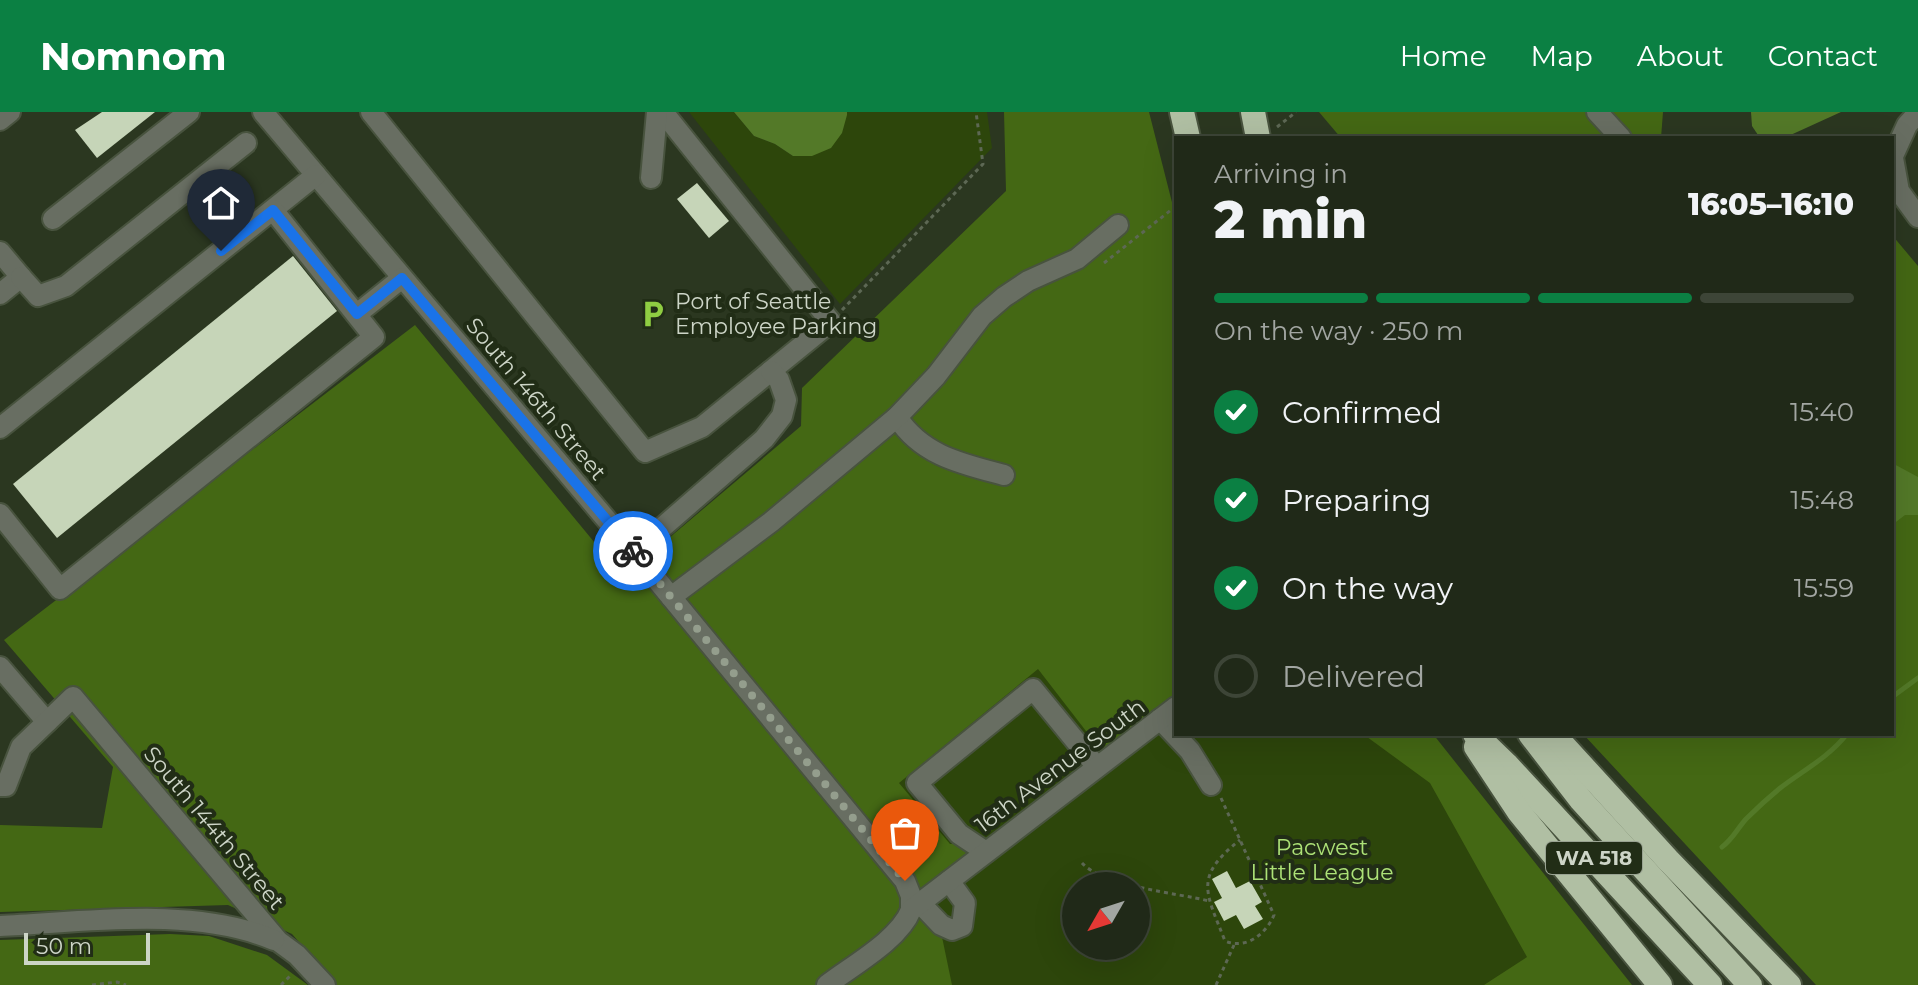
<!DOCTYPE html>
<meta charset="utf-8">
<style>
:root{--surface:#202918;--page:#283121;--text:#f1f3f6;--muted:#a2a6a2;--line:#3d4537;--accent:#0b8043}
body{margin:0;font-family:Montserrat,sans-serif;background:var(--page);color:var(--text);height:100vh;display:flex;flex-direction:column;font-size:30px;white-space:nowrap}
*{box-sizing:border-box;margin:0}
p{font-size:26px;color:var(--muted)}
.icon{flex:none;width:44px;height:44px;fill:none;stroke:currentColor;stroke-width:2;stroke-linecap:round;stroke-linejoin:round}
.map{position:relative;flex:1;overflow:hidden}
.side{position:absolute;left:1174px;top:24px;width:720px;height:600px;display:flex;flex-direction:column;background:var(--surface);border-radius:0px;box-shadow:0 8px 32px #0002,0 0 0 2px var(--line)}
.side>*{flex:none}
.needle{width:52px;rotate:231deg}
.controls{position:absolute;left:1062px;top:760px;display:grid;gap:16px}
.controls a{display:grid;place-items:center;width:88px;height:88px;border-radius:50%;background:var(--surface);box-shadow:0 8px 32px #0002,0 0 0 2px var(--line);font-size:40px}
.scale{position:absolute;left:24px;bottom:20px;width:126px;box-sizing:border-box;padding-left:8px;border:4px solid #cdd5c7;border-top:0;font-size:22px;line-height:28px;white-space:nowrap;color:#cdd5c7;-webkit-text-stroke:6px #212d16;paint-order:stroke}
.pin{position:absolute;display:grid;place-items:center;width:68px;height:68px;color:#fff;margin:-82px -34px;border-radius:50% 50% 50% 0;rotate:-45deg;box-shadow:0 0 8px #0007}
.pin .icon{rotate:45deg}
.courier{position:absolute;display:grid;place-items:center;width:80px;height:80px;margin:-40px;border:6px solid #1a73e8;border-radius:50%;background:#fff;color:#222;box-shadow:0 2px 10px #0007}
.overview em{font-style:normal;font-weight:800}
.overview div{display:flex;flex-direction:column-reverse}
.overview{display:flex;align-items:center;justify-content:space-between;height:136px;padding:0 40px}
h1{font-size:52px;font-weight:800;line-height:60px}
.bar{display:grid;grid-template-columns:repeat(4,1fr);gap:12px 8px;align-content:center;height:96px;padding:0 40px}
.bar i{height:10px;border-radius:6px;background:var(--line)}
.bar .active{background:var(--accent)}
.bar p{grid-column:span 4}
ol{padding:0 40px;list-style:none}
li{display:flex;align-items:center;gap:24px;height:88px}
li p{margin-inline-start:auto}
li .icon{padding:8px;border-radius:50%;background:var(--accent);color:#fff;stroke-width:4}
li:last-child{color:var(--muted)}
li i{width:44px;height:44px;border:4px solid var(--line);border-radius:50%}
header{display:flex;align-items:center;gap:48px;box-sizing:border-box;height:112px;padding:0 40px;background:var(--accent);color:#fff}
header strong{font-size:38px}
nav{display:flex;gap:44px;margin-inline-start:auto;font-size:28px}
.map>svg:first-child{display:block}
.green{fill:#2d460b;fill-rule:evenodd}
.forest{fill:#446814}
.water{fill:#537928}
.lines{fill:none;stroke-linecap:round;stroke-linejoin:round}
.stream{stroke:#537928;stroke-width:5}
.building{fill:#c6d5b8}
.minor-casing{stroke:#48533e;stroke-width:24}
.highway-casing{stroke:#48533e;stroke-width:28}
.path{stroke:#5d6854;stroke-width:3;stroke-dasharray:4 4;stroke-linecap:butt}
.minor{stroke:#686e62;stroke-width:20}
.highway{stroke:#b0bfa3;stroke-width:24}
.done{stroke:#949e8d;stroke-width:8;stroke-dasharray:0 14.4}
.route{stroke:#1a73e8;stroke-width:10}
.labels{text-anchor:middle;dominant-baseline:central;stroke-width:8;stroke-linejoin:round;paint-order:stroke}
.shield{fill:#212d16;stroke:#99a392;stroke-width:2}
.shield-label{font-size:20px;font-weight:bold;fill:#cdd5c7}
.poi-label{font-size:22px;fill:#cdd5c7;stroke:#212d16;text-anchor:start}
.street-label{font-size:22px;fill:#cdd5c7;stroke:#212d16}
.park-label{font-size:22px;fill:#ade277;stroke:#212d16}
</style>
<header>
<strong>Nomnom</strong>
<nav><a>Home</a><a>Map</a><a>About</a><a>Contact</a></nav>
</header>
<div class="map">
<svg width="1918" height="873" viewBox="0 0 1918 873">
<rect width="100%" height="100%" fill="#2b3720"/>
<g class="green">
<polygon points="689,0 734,0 754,24 775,32 793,44 847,3 847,0 987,0 992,36 840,192"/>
<path d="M1042,545l134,15v62h222l160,201 -64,50h-582l-24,-29 55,-45 -85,-107zM1076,774h60v60h-60z"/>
</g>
<g class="forest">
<polygon points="1004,0 1149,0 1176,106 1176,585 1103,641 1038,557 899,671 950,732 968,732 974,741 931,772 952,873 337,873 292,822 228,793 0,800 0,713 102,716 113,655 4,528 415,213 623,465 801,314 802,276 1006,79"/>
<polygon points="1319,0 1663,0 1661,26 1341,26"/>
<polygon points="1892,123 1918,154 1918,873 1816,873 1583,622 1892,622"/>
<polygon points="1363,622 1433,622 1632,873 1484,873 1527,845 1430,671"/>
<polygon points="170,822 209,824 267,843 308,873 0,873 0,828"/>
</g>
<g class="water">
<polygon points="734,0 847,0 847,3 842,21 831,36 812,44 793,44 775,32 754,24"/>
<polygon points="1751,0 1841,0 1784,26 1760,26 1752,14"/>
<polygon points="1892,351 1918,365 1918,403 1905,403 1892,413"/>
</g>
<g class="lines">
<g class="stream">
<polyline points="1892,585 1918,566"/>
<path d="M1722,735c11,-8 15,-18 24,-28 10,-10 22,-21 33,-30 23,-18 49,-31 68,-55"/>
</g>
</g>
<g class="building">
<polygon points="102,0 155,0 97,46 75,18"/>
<polygon points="697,71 729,109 709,126 677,87"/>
<polygon points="293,144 337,199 57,426 13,372"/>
<polygon points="1227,759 1236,776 1250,769 1262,790 1255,794 1263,807 1244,817 1236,803 1224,809 1214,790 1222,786 1212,767"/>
</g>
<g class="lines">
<defs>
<g id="minor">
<polyline points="263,0 638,445 905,769 911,784 911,798"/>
<polyline points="371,0 645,340 702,315 831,210 663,0"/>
<polyline points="1597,0 1621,26"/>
<polyline points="0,8 10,0"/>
<polyline points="1892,46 1907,13 1918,1"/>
<polyline points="1893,46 1899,79 1918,105"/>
<polyline points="651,66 657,0"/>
<polyline points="53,107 189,0"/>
<polyline points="0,140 21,165 0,182"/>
<polyline points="21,165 38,184 66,174 246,31"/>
<polyline points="357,202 402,166"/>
<path d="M897,305c25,39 66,47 107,58"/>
<polyline points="0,316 316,63"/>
<polyline points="0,402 60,477 374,225 273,98"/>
<polyline points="634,440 764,327 782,304 786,288 779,268 771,259"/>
<polyline points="671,485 771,410 897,305 936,264 982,204 1004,185 1028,169 1077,147 1118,113"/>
<polyline points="0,555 47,610"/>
<polyline points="1160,607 1190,639 1211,673"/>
<polyline points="0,674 6,674 21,635 73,585 278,829 297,843 325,873"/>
<polyline points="986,740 959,722 917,671 1033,577 1097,655"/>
<polyline points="920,791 941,813 952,818 962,814 965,791 949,769"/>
<path d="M0,814c87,-4 193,-20 274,14"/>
<path d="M827,873c26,-20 72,-45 84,-75l265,-203"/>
</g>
<g id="highway">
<polyline points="1182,0 1188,26"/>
<polyline points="1253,0 1258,26"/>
<polyline points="1475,622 1506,652 1710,873"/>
<polyline points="1530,622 1581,688 1750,873"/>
<polyline points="1553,622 1668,748 1789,873"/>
<polyline points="1476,635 1519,700 1660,873"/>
</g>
</defs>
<use href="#minor" class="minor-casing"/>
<use href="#highway" class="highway-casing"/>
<g class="path">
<polyline points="1277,15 1296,0"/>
<polyline points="1104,151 1176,94"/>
<polyline points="842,198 983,52 976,0"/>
<path d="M1221,686l53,117c-8,19 -28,35 -49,26 -19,-49 -32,-64 15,-101"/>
<path d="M1082,751c21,23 95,30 127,38"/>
<polyline points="92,873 117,870 126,873"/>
<polyline points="281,873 290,864"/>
<polyline points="1216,873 1234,833"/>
</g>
<use href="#minor" class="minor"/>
<use href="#highway" class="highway"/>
</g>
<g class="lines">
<polyline class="done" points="633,439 905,769"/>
<polyline class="route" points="221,139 273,98 357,202 402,166 633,439"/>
</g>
<defs>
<symbol id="parking-bare" viewBox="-9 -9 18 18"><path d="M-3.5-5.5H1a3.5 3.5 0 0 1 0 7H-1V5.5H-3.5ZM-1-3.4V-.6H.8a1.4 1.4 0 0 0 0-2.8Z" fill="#8fcd42" stroke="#212d16" stroke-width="2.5" paint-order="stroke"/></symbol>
</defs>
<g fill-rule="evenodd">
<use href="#parking-bare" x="633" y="182" width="40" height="40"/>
</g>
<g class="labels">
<rect class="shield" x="1546" y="730" width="96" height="32" rx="6"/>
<g class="shield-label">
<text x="1594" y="746">WA 518</text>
</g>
<g class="poi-label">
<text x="675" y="189">Port of Seattle<tspan x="675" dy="25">Employee Parking</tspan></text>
</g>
<g class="street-label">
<text transform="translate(536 287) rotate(50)">South 146th Street</text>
<text transform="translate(1060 654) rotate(-37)">16th Avenue South</text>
<text transform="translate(214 716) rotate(50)">South 144th Street</text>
</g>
<g class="park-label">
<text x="1322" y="735">Pacwest<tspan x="1322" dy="25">Little League</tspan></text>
</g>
</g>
</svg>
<div class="controls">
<a><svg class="needle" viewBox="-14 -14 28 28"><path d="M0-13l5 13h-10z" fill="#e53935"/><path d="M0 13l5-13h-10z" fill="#a2a6a2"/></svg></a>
</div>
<div class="scale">50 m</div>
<div class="pin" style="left:905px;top:769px;background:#ea580c"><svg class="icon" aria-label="bag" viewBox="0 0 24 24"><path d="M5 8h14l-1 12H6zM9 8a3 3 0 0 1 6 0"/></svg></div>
<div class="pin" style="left:221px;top:139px;background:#1f2937"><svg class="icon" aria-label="home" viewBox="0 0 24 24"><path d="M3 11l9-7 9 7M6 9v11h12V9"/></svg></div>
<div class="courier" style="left:633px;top:439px"><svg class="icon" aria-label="bike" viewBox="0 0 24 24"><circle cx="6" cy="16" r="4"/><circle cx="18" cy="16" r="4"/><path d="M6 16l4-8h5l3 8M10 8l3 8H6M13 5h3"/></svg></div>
<section class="side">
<div class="overview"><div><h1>2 min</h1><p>Arriving in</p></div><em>16:05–16:10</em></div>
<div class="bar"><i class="active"></i><i class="active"></i><i class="active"></i><i></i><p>On the way · 250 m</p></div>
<ol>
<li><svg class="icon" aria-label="check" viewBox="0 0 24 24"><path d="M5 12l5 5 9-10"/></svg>Confirmed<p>15:40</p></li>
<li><svg class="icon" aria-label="check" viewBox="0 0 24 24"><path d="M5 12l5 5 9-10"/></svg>Preparing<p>15:48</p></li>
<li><svg class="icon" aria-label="check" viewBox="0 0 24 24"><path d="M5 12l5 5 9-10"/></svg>On the way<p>15:59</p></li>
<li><i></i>Delivered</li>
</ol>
</section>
</div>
